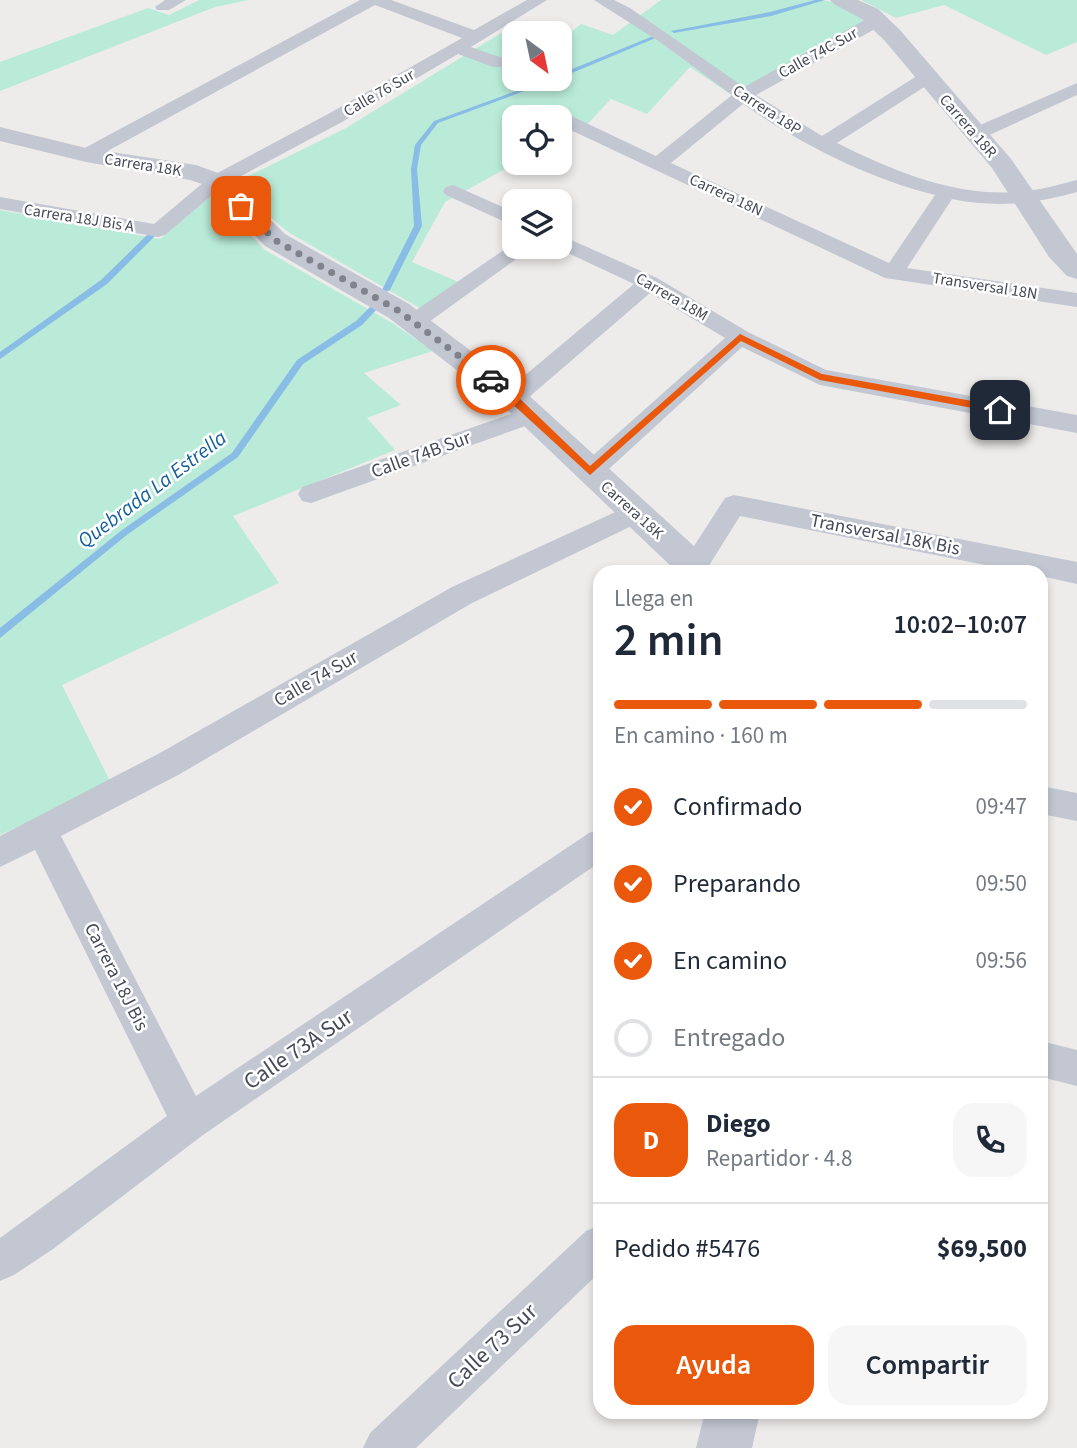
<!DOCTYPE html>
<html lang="es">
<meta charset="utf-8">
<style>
:root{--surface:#fff;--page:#f6f6f7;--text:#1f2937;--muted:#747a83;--line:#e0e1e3;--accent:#ea580c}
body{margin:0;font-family:"Source Sans 3",sans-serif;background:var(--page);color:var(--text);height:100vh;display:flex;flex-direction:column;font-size:26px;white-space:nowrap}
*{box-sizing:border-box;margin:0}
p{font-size:23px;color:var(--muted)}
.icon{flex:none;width:38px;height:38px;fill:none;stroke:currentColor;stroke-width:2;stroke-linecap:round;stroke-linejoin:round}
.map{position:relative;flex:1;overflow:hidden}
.side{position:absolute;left:593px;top:565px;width:455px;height:854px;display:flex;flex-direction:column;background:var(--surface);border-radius:21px;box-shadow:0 4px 10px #0003}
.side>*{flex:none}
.needle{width:46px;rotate:147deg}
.fabs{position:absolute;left:502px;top:21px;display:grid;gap:14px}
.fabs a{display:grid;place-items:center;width:70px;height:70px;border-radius:14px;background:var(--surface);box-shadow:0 4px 10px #0003;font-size:35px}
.pin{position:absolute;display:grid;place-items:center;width:60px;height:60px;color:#fff;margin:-30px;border-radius:14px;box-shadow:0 4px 10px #0006}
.courier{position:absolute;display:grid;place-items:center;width:70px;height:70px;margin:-35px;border:5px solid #ea580c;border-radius:50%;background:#fff;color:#222;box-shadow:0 2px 9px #0007}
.headline em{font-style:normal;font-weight:600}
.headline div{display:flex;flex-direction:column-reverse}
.headline{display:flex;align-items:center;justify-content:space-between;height:119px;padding:0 21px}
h1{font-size:46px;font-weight:600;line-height:52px}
.bar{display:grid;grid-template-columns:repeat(4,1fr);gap:10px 7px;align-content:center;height:84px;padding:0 21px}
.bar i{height:9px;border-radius:5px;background:var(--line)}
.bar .current{background:var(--accent)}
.bar p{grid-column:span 4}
.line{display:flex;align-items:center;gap:18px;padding:0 21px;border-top:2px solid var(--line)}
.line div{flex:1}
.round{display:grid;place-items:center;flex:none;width:74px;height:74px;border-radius:21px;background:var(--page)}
ol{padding:0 21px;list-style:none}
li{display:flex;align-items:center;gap:21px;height:77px}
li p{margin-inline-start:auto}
li .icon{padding:7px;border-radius:50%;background:var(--accent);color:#fff;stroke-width:4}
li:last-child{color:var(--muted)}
li i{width:38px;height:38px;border:4px solid var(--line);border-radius:50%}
.primary-button{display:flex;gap:14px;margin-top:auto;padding:14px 21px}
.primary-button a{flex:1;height:80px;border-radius:21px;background:var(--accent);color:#fff;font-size:28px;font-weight:600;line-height:80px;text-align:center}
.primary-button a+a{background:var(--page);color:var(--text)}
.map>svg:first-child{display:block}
.green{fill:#baebd9}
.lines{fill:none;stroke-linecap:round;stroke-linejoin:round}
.stream{fill:#89bde6;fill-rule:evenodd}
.minor{fill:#c2c7d2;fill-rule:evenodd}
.tertiary{fill:#c2c7d2;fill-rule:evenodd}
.route{fill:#ea580c}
.done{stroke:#80838b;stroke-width:7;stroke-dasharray:0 12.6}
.labels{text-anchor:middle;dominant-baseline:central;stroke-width:5;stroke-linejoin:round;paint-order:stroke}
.far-street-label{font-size:16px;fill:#454a57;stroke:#fff}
.street-label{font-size:19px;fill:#454a57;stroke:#fff}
.water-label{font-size:21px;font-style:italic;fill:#135f9c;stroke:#fff}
.near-street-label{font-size:23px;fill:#454a57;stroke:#fff}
</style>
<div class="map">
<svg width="1077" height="1448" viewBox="0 0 1077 1448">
<rect width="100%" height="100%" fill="#eeeceb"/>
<g class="green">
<polygon points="199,0 249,0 215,7 0,91 0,62 148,8 169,15"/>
<polygon points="661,0 823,0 837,3 866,21 733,96 690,67 647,114 611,99 580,132 560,117 514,117 516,163 445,202 412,262 461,283 423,310 288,232 262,210 236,182 346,128 514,25 535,33 514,33 514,79 560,79 560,41 581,24 613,35"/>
<polygon points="861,0 1077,0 1077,42 1046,55 944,5 896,18"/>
<polygon points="212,195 265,250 394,324 433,351 364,373 401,405 367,418 395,450 233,516 279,583 62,685 111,783 0,835 0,210 160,239"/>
</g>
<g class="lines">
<g class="stream">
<polygon points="815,0 825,0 771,16 674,33 671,31 770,12"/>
<polygon points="653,36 658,37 560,78 560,74"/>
<polygon points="549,79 557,79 438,123 421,145 417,169 422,226 390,290 386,292 383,292 382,290 414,226 411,169 415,145 434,121"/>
<polygon points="148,234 155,236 107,284 0,359 0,352 101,280"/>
<polygon points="372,305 375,305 379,307 362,325 303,364 238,457 128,534 0,638 0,628 122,530 232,453 297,360 356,321"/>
</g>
<g class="minor">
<polygon points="165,0 186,0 169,10 157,10 155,7"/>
<polygon points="360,0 391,0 474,30 527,0 547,0 471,47 505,59 508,63 505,67 493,67 458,54 342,122 224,185 165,235 158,237 0,209 0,197 154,224 210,177 328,114 462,38 375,5 93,159 79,159 76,155 79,151"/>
<path d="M594,0h20l16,8 114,79 128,-71h12l2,4 -2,4 -128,71 66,41 98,-62h12l3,4 -3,4 -95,61c56,28 118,54 182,49 20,-2 39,-7 58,-12v12c-41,12 -82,16 -125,7l-45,69 170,25v14l-192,-29 -325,-153v-8h-9l2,-3h14l89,42 76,-61 -72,-53zM743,104c58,40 124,74 192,91l-46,68 -218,-100z"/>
<polygon points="1077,83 1077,95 985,137 978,139 969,133 971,129"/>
<polygon points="453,185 514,212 514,226 446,195 443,191 446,187"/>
<polygon points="560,235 657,278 748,332 826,370 1077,415 1077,433 820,385 742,347 599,478 590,481 581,478 577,472 581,466 725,338 650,293 521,404 513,406 505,404 501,398 505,392 634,284 555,247 560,247"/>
<polygon points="514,243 514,247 533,247 422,327 414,329 406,327 403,322 406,317"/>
<polygon points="531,407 539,409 543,415 539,421 311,503 302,501 298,494 302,487"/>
<polygon points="734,495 1077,562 1077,584 1041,576 1041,572 1021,572 740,516 705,572 683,572 681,567 685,560 725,498"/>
<polygon points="635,503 644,506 648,513 644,520 472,603 180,774 61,836 196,1096 589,833 600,829 600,862 203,1135 53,1249 14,1275 0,1281 0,1238 167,1116 35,850 0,867 0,836 158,754 452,587"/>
<polygon points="1041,786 1077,793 1077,821 1041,814"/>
<polygon points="1041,1041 1077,1050 1077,1086 1041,1077"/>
<polygon points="600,1225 600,1272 416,1448 363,1448 370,1433 586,1231"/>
</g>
<g class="tertiary">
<polygon points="830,0 858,0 878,9 900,30 1011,159 1077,254 1077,279 1067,276 1049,257 992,168 884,40 862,19 834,4"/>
<polygon points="0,127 86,148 196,165 226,176 285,234 409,304 524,391 706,557 711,567 709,572 674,572 675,570 502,405 389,318 265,246 208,186 190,180 86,162 0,141"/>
<polygon points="705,1412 760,1412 752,1448 696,1448"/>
</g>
</g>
<polygon class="route" points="740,334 822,374 1000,406 1004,410 1000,413 820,380 741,341 590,475 486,380 494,378 516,395 590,466"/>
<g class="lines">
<polyline class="done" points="241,206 275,240 399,311 491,380"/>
</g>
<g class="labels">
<g class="far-street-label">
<text transform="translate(818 53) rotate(-29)">Calle 74C Sur</text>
<text transform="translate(379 93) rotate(-30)">Calle 76 Sur</text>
<text transform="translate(767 110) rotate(33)">Carrera 18P</text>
<text transform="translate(968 126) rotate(49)">Carrera 18R</text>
<text transform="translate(143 165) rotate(9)">Carrera 18K</text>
<text transform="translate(726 195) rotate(25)">Carrera 18N</text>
<text transform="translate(79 218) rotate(9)">Carrera 18J Bis A</text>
<text transform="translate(985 286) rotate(9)">Transversal 18N</text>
<text transform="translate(672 297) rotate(30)">Carrera 18M</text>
<text transform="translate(632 510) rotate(42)">Carrera 18K</text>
</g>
<g class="street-label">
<text transform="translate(421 455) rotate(-20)">Calle 74B Sur</text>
<text transform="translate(885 535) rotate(11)">Transversal 18K Bis</text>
<text transform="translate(316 679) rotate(-30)">Calle 74 Sur</text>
<text transform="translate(116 977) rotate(63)">Carrera 18J Bis</text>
</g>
<g class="water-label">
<text transform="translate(152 489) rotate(-37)">Quebrada La Estrella</text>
</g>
<g class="near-street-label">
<text transform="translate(298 1049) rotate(-34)">Calle 73A Sur</text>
<text transform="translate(492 1346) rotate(-43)">Calle 73 Sur</text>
</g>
</g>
</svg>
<div class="fabs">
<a><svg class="needle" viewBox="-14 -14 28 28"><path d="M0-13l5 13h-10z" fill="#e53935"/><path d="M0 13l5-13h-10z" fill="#747a83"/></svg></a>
<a><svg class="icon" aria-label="locate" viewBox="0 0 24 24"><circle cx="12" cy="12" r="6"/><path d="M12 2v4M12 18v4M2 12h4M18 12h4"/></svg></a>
<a><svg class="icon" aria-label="layers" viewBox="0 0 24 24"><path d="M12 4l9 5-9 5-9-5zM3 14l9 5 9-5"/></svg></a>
</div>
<div class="pin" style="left:241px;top:206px;background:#ea580c"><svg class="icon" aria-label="bag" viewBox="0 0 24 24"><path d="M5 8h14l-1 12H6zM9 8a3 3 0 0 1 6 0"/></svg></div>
<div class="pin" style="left:1000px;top:410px;background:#1f2937"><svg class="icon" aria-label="home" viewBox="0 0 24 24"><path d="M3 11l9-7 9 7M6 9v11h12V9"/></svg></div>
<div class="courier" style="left:491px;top:380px"><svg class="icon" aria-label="car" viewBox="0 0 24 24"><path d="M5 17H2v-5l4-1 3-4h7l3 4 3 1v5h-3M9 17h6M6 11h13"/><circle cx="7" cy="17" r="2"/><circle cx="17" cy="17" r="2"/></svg></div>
<section class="side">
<div class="headline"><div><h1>2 min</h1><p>Llega en</p></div><em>10:02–10:07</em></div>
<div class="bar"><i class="current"></i><i class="current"></i><i class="current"></i><i></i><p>En camino · 160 m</p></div>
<ol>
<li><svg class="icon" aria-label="check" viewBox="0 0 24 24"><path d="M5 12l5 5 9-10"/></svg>Confirmado<p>09:47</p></li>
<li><svg class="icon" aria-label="check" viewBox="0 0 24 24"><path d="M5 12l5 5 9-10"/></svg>Preparando<p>09:50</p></li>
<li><svg class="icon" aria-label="check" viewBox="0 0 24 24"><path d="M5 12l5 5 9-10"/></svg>En camino<p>09:56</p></li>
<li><i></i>Entregado</li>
</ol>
<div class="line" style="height:126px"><b class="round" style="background:var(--accent);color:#fff">D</b><div><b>Diego</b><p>Repartidor · 4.8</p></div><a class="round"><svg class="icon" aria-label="phone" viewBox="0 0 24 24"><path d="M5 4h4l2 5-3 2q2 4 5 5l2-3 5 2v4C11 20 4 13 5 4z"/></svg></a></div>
<div class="line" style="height:91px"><div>Pedido #5476</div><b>$69,500</b></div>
<div class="primary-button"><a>Ayuda</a><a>Compartir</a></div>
</section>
</div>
